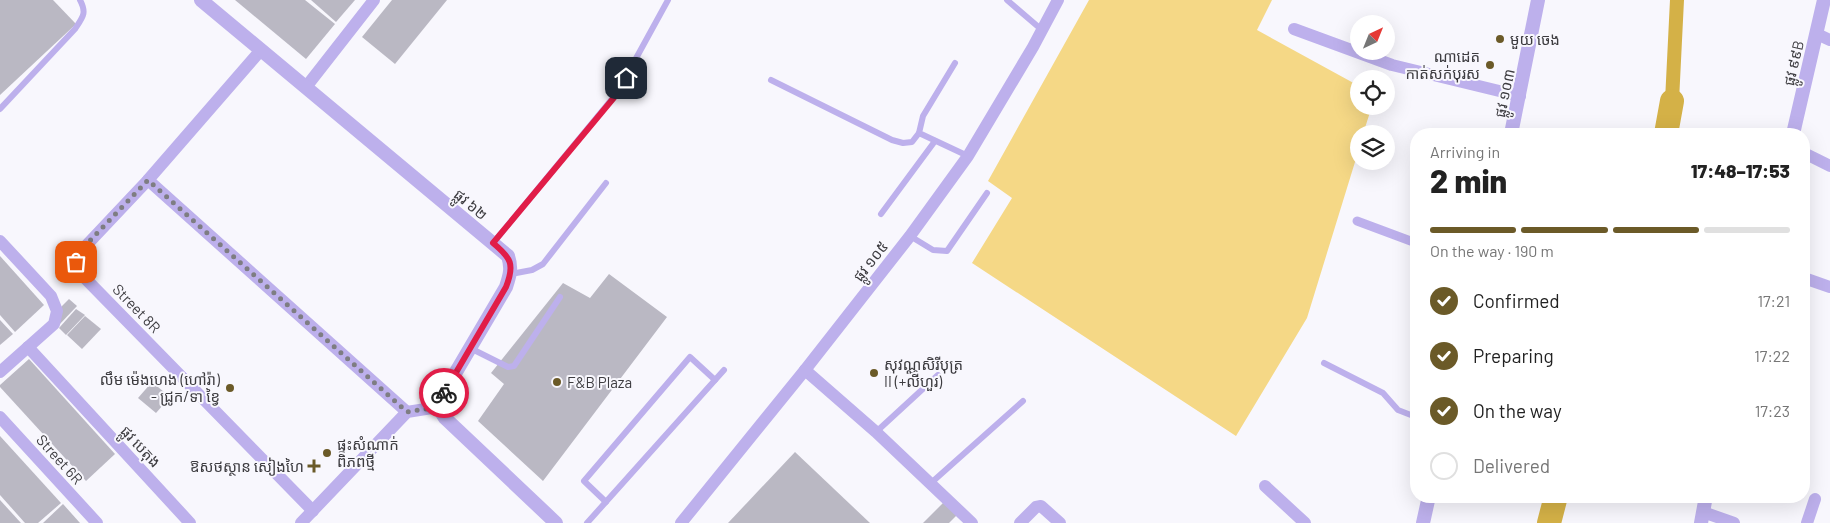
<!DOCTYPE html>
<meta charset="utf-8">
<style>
:root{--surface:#fff;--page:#f6f6f6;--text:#222;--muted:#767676;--line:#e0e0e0;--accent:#6b5a28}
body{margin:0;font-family:Barlow,"Noto Sans Khmer",sans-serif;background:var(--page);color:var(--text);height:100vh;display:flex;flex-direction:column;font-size:19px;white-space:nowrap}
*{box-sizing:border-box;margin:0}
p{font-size:16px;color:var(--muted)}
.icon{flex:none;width:28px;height:28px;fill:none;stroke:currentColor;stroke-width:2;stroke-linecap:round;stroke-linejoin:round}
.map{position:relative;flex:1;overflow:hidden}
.sheet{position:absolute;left:1410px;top:128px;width:400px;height:375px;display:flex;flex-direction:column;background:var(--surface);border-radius:20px;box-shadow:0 5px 20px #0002}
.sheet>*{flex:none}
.needle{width:32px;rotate:43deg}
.tools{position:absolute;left:1350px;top:15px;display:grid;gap:10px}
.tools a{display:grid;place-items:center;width:45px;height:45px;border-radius:50%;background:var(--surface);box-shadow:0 5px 20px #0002;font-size:25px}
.pin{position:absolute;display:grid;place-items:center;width:42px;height:42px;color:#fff;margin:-21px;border-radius:10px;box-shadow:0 2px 8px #0006}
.courier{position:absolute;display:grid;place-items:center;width:50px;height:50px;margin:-25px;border:4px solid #e11d48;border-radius:50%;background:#fff;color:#222;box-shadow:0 1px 6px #0007}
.overview em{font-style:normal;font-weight:800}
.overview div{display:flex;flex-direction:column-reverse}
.overview{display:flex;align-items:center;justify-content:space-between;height:85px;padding:0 20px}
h1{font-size:32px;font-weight:800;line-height:38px}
.bar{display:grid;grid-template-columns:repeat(4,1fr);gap:8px 5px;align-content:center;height:60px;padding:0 20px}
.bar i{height:6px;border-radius:4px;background:var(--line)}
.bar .active{background:var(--accent)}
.bar p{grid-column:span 4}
ol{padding:0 20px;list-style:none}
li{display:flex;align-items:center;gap:15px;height:55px}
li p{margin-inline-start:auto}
li .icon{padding:5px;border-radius:50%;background:var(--accent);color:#fff;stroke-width:4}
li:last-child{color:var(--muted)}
li i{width:28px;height:28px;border:2px solid var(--line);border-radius:50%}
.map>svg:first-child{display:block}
.green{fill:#f5d886}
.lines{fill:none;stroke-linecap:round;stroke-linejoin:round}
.canal{stroke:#d4b147;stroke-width:14}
.river{stroke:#d4b147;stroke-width:24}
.building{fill:#bab8c3}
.service{stroke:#bdb0ec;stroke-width:6}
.pedestrian{stroke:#bdb0ec;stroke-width:9}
.minor{stroke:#bdb0ec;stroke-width:12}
.tertiary{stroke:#bdb0ec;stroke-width:14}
.done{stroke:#7e7d82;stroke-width:5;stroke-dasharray:0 9}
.route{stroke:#e11d48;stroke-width:6}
.poi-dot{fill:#6b5a28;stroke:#f8f7fd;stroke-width:2}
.labels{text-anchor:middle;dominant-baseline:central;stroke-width:4;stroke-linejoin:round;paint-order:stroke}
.poi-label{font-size:15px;fill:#3d3c40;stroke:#f8f7fd;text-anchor:start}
.street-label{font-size:15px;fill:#3d3c40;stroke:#f8f7fd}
</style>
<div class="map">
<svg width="1830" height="523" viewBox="0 0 1830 523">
<rect width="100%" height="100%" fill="#f8f7fd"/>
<polygon class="green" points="1089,0 1272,0 1257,30 1359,86 1359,106 1372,106 1363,134 1359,134 1359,149 1307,318 1236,436 972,263 1012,198 988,181"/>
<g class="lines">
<polyline class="canal" points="1672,101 1677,0"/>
<g class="river">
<polyline points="1666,134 1672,101"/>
<polyline points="1549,523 1556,496"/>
</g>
</g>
<g class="building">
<polygon points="0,0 53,0 76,24 0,95"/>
<polygon points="235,0 305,0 335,24 306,59"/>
<polygon points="311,0 355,0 336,22"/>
<polygon points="392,0 447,0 395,64 362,37"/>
<polygon points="0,256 44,305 15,332 0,315"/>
<polygon points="609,274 667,317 543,481 478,421 504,384 491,373 563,283 590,298"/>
<polygon points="69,299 77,306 59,325 60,308"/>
<polygon points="76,309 85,315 66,335 59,328"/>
<polygon points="85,316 101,329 82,349 67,335"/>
<polygon points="0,320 13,334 0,345"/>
<polygon points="29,359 115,454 86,481 0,387 0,385"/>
<polygon points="152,382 170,397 156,413 138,398"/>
<polygon points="0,436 61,503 38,523 25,523 0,495"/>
<polygon points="795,452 870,523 728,523"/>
<polygon points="0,500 21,523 0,523"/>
<polygon points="946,500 959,513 949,523 923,523"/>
<polygon points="63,504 80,523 43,523"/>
</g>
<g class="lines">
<g class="service">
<polyline points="1007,0 1042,30"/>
<polyline points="955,63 923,116 919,133 968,156"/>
<polyline points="771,80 892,140 903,143 912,142 919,133"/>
<path d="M0,109l75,-80c8,-12 12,-16 5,-29"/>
<polyline points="881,214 935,141"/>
<polyline points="910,236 933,250 947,251 987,193"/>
<polyline points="493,243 617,93 668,0"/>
<polyline points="511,274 532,270 543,264 606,183"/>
<polyline points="470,348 508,367 514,366 560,297"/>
<polyline points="1324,363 1383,393 1398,410 1416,417"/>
<polyline points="876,432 938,375"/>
<polyline points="931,483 1023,401"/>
<polyline points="606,502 584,481 690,357 715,380"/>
<polyline points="587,523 724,370"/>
</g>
<polyline class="pedestrian" points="1357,221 1416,243"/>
<g class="minor">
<polyline points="1294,29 1392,65 1520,96"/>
<polyline points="1817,34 1830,40"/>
<polyline points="261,50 148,180 81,251 76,262 78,271 313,511"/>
<polyline points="306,87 374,0"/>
<polyline points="1804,153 1830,166"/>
<polyline points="148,180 407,412"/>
<polyline points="0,241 51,296 57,311 54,324 0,372"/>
<polyline points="1804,278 1830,287"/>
<polyline points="28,347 190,523"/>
<polyline points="805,370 876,432 972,523"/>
<polyline points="0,417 97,523"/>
<polyline points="1265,486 1305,523"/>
<polyline points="1703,512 1734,523"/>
<polyline points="301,523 407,412 438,407"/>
<polyline points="681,523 805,370 910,236 968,156 1033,47 1058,0"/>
<polyline points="1020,523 1036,507 1041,506 1060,523"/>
<polyline points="1807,523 1815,499"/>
</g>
<g class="tertiary">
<path d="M201,0l307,256c4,12 2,19 -2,31l-63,107 -5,13 7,11 111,105"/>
<polyline points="1511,134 1538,0"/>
<polyline points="1793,134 1824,0"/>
<polyline points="1423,523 1429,496"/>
<polyline points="1701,523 1706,496"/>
</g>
</g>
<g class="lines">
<polyline class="done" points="76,262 80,251 148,180 407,412 438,407 444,393"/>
<path class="route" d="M444,393l62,-106c9,-23 5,-29 -13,-44l124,-149 9,-16"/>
</g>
<g class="poi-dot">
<circle cx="1500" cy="39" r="5"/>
<circle cx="1490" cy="65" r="5"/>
<circle cx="874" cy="373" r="5"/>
<circle cx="557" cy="382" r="5"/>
<circle cx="230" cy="388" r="5"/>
<circle cx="327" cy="453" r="5"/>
<path d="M311.5 458.5h5v5h5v5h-5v5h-5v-5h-5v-5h5z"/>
</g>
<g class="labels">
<g class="poi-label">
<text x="1510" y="39">មួយ ចេង</text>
<text x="1480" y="56" text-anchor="end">ណាដេត<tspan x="1480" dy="17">កាត់សក់បុរស</tspan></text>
<text x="884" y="364">សុវណ្ណសិរីបុត្រ<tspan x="884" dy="17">II (+លីហួរ)</tspan></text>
<text x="220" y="379" text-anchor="end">លឹម ម៉េងហេង (ហៅរ៉ា)<tspan x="220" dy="17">- ជ្រូក/ទា ខ្វៃ</tspan></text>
<text x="567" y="382">F&amp;B Plaza</text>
<text x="337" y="444">ផ្ទះសំណាក់<tspan x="337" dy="17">ពិភពថ្មី</tspan></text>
<text x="304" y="466" text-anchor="end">ឱសថស្ថាន សៀងហៃ</text>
</g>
<g class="street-label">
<text transform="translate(1793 63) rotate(-77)">ផ្លូវ ៩៩B</text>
<text transform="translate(1504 93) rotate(-78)">ផ្លូវ ១០៣</text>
<text transform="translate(471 204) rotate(40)">ផ្លូវ ៦២</text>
<text transform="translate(870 261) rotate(-52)">ផ្លូវ ១០៥</text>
<text transform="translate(137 308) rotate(46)">Street 8R</text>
<text transform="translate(141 446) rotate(47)">ផ្លូវ បេតុង</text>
<text transform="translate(60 459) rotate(48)">Street 6R</text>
</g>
</g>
</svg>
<div class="tools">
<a><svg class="needle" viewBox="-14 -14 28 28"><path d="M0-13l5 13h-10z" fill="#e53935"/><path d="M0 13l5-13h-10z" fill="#767676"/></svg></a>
<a><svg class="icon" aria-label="locate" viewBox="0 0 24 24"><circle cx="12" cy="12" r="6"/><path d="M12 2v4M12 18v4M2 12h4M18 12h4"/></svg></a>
<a><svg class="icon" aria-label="layers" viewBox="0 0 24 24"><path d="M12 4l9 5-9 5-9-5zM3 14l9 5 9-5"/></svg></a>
</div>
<div class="pin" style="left:76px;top:262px;background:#ea580c"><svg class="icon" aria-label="bag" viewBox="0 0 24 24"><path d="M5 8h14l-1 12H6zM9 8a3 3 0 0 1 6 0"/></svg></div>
<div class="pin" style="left:626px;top:78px;background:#1f2937"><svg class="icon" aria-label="home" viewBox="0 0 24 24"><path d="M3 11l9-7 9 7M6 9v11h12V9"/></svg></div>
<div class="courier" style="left:444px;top:393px"><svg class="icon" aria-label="bike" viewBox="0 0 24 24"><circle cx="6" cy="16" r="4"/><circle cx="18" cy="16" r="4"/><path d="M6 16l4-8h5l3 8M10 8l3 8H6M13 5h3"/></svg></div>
<section class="sheet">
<div class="overview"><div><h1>2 min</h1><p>Arriving in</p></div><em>17:48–17:53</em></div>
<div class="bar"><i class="active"></i><i class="active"></i><i class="active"></i><i></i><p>On the way · 190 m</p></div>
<ol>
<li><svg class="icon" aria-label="check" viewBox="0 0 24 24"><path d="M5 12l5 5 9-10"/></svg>Confirmed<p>17:21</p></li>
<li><svg class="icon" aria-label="check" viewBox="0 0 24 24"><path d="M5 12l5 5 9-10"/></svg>Preparing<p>17:22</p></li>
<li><svg class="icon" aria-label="check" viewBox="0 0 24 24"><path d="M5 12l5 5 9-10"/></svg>On the way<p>17:23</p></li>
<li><i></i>Delivered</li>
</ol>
</section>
</div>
